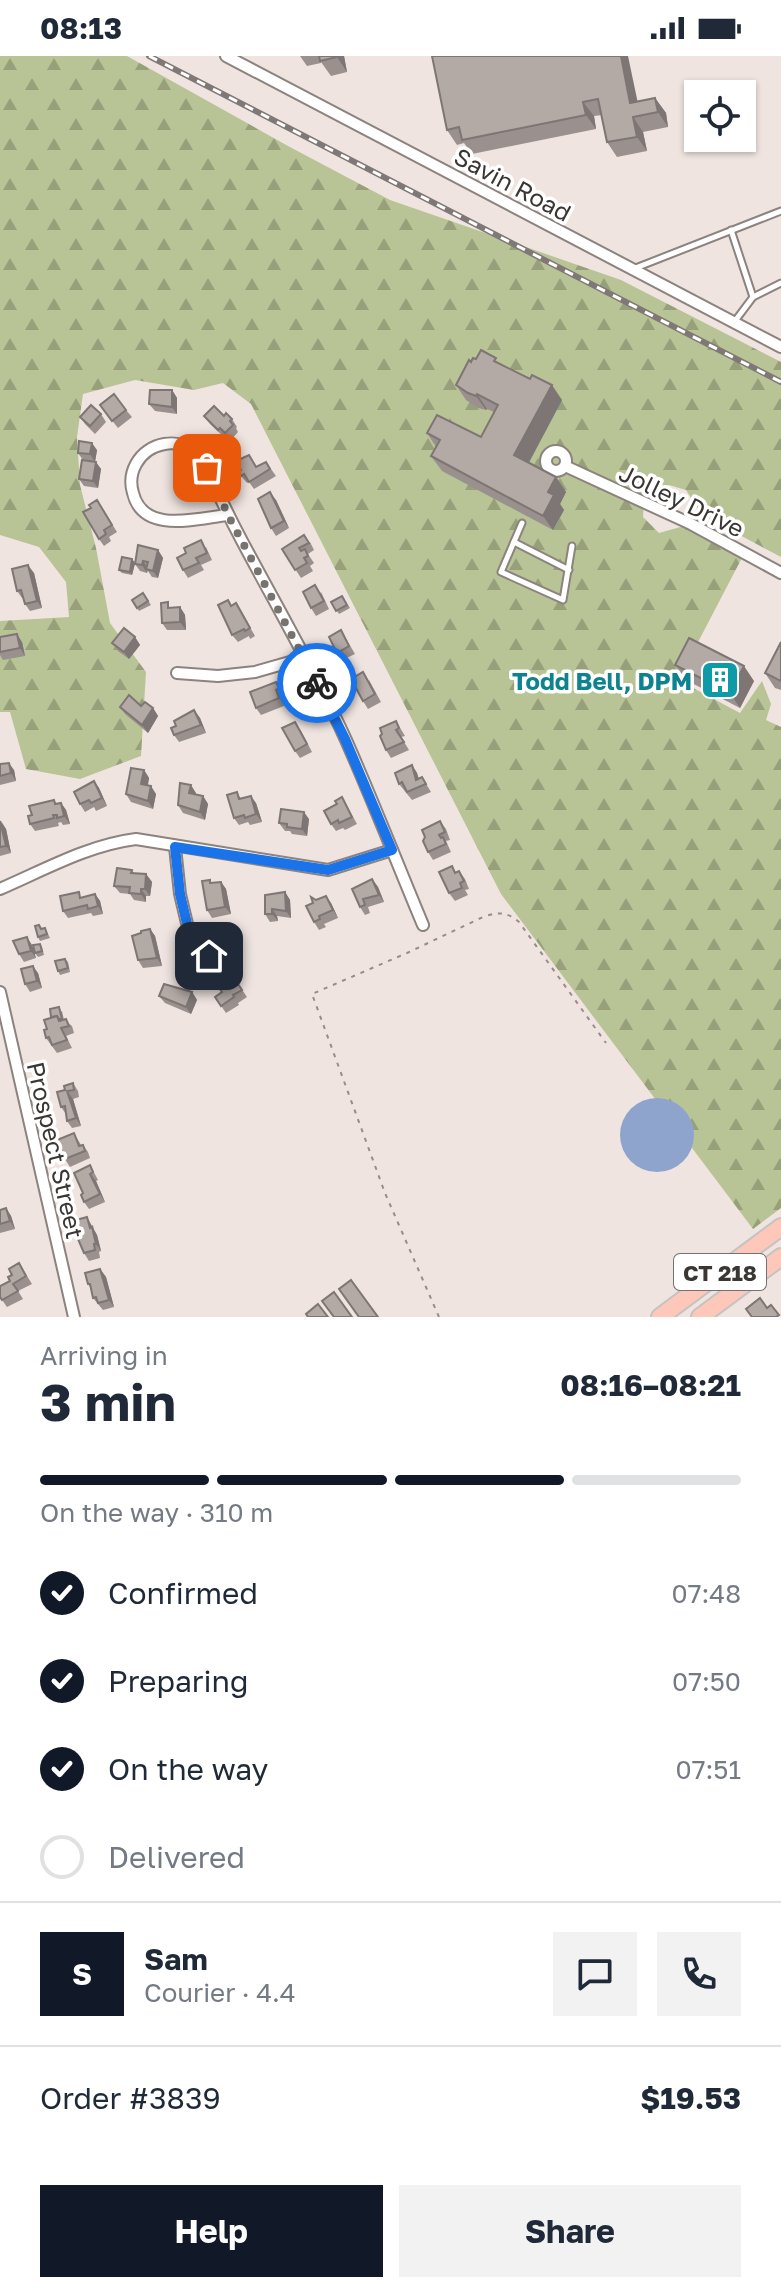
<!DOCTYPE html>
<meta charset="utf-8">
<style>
:root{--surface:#fff;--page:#f2f2f3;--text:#1f2937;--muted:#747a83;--line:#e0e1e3;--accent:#111827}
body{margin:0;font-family:"Golos Text",sans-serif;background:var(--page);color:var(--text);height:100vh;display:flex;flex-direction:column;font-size:30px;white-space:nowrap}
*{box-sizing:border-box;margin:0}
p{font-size:26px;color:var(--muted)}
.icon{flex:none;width:44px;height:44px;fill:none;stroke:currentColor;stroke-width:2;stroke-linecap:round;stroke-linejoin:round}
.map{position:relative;height:1261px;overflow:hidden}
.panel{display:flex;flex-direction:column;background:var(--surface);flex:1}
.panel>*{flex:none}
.controls{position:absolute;left:684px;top:24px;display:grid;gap:16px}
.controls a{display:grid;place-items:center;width:72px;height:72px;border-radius:0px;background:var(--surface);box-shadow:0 2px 6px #0004;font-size:40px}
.pin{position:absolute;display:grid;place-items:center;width:68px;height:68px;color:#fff;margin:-34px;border-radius:16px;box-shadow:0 4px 12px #0006}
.courier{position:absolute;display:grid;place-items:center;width:80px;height:80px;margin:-40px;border:6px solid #1a73e8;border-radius:50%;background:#fff;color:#222;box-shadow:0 2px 10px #0007}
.overview em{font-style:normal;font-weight:700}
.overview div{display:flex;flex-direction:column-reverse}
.overview{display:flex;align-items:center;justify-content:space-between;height:136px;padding:0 40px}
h1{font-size:52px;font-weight:700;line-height:60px}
.bar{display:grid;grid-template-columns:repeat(4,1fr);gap:12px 8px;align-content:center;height:96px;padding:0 40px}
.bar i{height:10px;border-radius:6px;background:var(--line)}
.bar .current{background:var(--accent)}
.bar p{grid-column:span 4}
.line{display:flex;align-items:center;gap:20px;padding:0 40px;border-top:2px solid var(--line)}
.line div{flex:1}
.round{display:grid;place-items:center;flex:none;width:84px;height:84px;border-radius:0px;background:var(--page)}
ol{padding:0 40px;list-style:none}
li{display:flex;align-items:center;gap:24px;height:88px}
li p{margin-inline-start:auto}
li .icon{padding:8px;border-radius:50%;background:var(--accent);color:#fff;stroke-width:4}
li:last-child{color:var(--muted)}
li i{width:44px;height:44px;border:4px solid var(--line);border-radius:50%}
.button{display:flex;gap:16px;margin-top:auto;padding:16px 40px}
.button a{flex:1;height:92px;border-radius:0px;background:var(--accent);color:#fff;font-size:32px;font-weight:700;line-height:92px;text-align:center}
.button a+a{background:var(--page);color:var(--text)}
.status{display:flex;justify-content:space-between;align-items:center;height:56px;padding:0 40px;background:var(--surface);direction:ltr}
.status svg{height:22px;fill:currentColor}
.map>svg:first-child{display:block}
.forest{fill:url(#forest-firs)}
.water{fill:#8fa4cd}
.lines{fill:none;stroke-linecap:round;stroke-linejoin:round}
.service-casing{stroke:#8c827e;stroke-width:9}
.minor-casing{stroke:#8c827e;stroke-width:14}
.primary-casing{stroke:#c4c3c2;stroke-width:20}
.path{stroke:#948d8a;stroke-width:2;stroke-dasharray:4 6;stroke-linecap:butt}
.service{stroke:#fff;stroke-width:5}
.minor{stroke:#fff;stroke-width:10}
.primary{stroke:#fdc7ba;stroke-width:16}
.rail-casing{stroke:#7f7876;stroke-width:6}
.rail{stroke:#fff;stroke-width:3;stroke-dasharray:9;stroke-linecap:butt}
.wall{fill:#9a918e}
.shaded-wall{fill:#7d7674}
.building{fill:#b3a9a5;stroke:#7d7674;stroke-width:2}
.done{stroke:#797370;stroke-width:8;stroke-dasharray:0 14.4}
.route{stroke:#1a73e8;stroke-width:10}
.labels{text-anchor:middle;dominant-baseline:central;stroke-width:7;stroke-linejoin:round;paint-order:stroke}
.shield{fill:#fff;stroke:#757271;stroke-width:2}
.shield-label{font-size:22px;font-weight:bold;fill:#3a3634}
.street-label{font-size:24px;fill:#3a3634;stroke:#fff}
.culture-label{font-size:24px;font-weight:bold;fill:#0d838f;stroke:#fff;text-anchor:end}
</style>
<div class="status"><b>08:13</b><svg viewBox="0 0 49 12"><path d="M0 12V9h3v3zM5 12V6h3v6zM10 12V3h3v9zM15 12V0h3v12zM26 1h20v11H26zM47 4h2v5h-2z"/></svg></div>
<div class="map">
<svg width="781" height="1261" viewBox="0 0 781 1261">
<defs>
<pattern id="forest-firs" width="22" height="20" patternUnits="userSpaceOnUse" patternTransform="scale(2)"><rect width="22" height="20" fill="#b8c495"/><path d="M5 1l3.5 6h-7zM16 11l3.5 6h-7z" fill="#97a07a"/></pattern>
</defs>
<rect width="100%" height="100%" fill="#efe4e0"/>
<polygon class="forest" points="0,0 127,0 288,90 390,144 621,224 781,306 781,501 702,459 686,434 669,429 654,437 644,447 643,461 659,477 691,468 745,496 696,590 680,625 740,657 762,625 771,648 766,664 781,671 781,1152 753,1173 501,838 251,348 223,327 194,334 135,324 83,338 77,381 80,429 96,492 110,567 146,616 141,700 80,723 26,713 10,656 0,656 0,565 69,561 66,526 39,491 0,479"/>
<circle class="water" cx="657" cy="1079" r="37"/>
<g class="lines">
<defs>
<g id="service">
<polyline points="731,174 753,241 735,265"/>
<polyline points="633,213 781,155"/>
<polyline points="753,241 781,227"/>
<polyline points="522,467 501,516 563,544 572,490"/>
<polyline points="514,486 569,514"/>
</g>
<g id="minor">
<polyline points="226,0 781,291"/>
<circle cx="556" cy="405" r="10"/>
<polyline points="565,410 691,468 781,517"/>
<path d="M228,459c-30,3 -85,20 -95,-22 -3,-10 -2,-20 3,-29 12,-22 43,-28 62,-10 11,11 16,29 22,43 7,15 14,29 22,44 35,66 73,131 104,199 27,61 51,123 77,185"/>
<polyline points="177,617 218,620 255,616 304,602"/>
<polyline points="175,791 180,838 189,876 209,900"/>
<path d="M0,833c44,-19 88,-44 136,-50l192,31 64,-20"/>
<polyline points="0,936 74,1261"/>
</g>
<g id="primary">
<polyline points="660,1261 781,1171"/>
<polyline points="700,1261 781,1201"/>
</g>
</defs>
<use href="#service" class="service-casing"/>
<use href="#minor" class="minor-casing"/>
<use href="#primary" class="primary-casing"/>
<path class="path" d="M439,1261l-54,-124 -73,-199 95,-41 78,-37c15,-4 22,-4 34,6l87,121"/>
<use href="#service" class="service"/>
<use href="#minor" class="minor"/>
<use href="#primary" class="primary"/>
<defs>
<polyline id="rail" points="149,0 781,326"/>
</defs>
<use href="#rail" class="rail-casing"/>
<use href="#rail" class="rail"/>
</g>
<g class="wall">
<polygon points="300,0 344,0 347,16 331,20 321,6 321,7 307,10"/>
<polygon points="432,0 637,46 655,42 666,57 668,71 643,76 647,95 617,101 607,86 602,59 594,60 596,73 472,98 464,87 457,89 447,74"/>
<polygon points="476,303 499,307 562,344 529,406 556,421 566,436 560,448 564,454 553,474 442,415 431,400 436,391 427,377 481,381 494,356 487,353 486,354 478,352 466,344 456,329 471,306"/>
<polygon points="172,334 177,342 177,358 155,355 149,348"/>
<polygon points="100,349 126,354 132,361 118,372"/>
<polygon points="101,358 106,366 95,378 85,368 80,361"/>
<polygon points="204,360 224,360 232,363 237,371 236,372 238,376 230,385 225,380 224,381 210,368"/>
<polygon points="97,394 95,406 101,413 98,432 84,430 79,423 83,404 78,397"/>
<polygon points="266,406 276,420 254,433 249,426 247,427 241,420"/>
<polygon points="276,444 289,472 276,480 271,472"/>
<polygon points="102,452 117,476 109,481 111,485 104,490 99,483"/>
<polygon points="310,486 314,494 308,498 314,507 310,510 313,515 301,522 282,493"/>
<polygon points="206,491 212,504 201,509 204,514 188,522 183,514"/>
<polygon points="158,494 163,502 158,522 152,521 148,515 147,517 140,515 135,508 132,519 122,517 119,514 132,503 135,507"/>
<polygon points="34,517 42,552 30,555 25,548 23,542 22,542 17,535"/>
<polygon points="321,536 329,553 316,560 311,552"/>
<polygon points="143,537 151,549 139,555 132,544"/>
<polygon points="342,540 350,552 339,558 331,546"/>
<polygon points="228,544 232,550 236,547 255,580 250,583 249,580 238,586 232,579"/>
<polygon points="180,551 185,559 186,574 167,574 162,567 172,552"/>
<polygon points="341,574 355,598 342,604 337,597"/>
<polygon points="0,581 22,586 25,600 3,604 0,599"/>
<polygon points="135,581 140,589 129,603 118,595 112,587"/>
<polygon points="781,586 781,634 775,632 765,617"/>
<polygon points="675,609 754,625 740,652 686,624"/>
<polygon points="369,624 381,646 368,653 363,645"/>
<polygon points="276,626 282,633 284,640 281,641 284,650 261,659 256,652"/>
<polygon points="141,650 153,652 158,660 148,677 125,658 120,651"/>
<polygon points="194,654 200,662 206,677 179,686 174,679 176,670"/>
<polygon points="396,665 405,680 401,681 409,694 391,702 386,694 382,678"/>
<polygon points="300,673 312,696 300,702 295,695"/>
<polygon points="0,708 14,714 16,725 0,729"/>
<polygon points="412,709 417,717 419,723 422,721 431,736 412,744 399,728"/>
<polygon points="144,714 149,722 148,730 156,738 153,753 131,746 126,738"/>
<polygon points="94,725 99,732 107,750 96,755 94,751 85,756 80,748"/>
<polygon points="237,736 241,743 256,747 262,766 250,769 248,766 239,769 234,762"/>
<polygon points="196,737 196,739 203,740 208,748 205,764 183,757 178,749"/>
<polygon points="342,741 357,768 345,774 343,772 336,775 331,768 337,748"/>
<polygon points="54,744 57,748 61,747 66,754 70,768 63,769 61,766 58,767 59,770 35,775 30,768 32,759"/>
<polygon points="309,763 307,780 292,778 290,775 285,775 279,767"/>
<polygon points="0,765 6,773 11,797 0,800"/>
<polygon points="440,765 446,773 450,784 446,785 451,796 433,804 428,796"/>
<polygon points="452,810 456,817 459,815 465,823 469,833 465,834 468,839 455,845 449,837"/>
<polygon points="132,814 134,817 146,818 152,826 150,840 146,840 146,846 134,844 130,838 120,837 114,830"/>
<polygon points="372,823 378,831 384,846 368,851 370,857 365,859 360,851"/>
<polygon points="221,826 226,833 231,858 212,862 207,854 212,827"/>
<polygon points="285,836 290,844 291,862 277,860 278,865 270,866 265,858"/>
<polygon points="95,838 100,845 103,858 93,860 91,857 68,862 63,855"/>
<polygon points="316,844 331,847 338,862 324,868 326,871 319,874 314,866 313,847"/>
<polygon points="45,872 50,882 40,885 38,881 42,873"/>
<polygon points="150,873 155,880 162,910 143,912 138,904 141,877"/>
<polygon points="40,888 42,891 44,899 38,901 35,897"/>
<polygon points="32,889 36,902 24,906 19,898"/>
<polygon points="65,903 68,906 70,916 60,919 58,915"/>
<polygon points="38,917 42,932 30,936 25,928"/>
<polygon points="234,922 247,941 238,947 239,949 226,957 215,941 222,936"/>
<polygon points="192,936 197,944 191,958 165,947 159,940"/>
<polygon points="62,955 64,964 72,970 74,977 66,980 72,992 57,997 46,982 51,961"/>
<polygon points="73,1027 78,1035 79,1041 73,1043 81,1070 72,1072 67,1065 66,1058 61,1051 65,1034"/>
<polygon points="74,1077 81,1089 83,1089 88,1096 90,1102 70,1111 65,1103"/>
<polygon points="90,1109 98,1124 96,1125 105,1146 89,1153 84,1146 83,1137"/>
<polygon points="6,1152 11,1160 15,1173 0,1177 0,1154"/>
<polygon points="93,1169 94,1174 97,1179 101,1195 99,1196 100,1202 89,1205 84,1197 80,1182"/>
<polygon points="19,1207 32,1228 18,1235 23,1243 7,1251 0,1241 10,1225"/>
<polygon points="100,1213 106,1221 114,1251 103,1254 93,1242 92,1234 88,1228"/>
</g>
<g class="shaded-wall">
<polygon points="336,0 344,0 347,16 337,1"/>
<polygon points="621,0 628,0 641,62 630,47"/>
<polygon points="655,42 666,57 668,71 658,56"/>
<polygon points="583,46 594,60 596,73 586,59"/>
<polygon points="633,61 643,76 647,95 637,81"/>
<polygon points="552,329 562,344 525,414 514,399"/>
<polygon points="172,334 177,342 177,358 172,351"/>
<polygon points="477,338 487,353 486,354 476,340"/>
<polygon points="92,387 97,394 95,406 90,398"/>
<polygon points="96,406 101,413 98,432 93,425"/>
<polygon points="556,421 566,436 560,448 564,454 553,474 543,460 548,436"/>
<polygon points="270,436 276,444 289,472 284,465"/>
<polygon points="158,494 163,502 158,522 153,515"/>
<polygon points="132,503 135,507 132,519 130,516"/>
<polygon points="143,505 148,513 146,513 147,517 142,509"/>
<polygon points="28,509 34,517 42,552 37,545"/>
<polygon points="180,551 185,559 186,574 180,566"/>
<polygon points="17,578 22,586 25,600 20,592"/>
<polygon points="135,581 140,589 129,603 124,596"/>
<polygon points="744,610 754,625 740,652 730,637"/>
<polygon points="153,652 158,660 148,677 142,669"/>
<polygon points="194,654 200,662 206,677 201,669"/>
<polygon points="9,707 14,714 16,725 11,717"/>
<polygon points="412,709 417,717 421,732 416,724"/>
<polygon points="144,714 149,722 146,736 141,728"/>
<polygon points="94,725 99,732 107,750 102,742"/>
<polygon points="191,729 196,737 195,745 189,737"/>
<polygon points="151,730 156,738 153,753 148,745"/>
<polygon points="203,740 208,748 205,764 200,756"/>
<polygon points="251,740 256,747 262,766 256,758"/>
<polygon points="61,747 66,754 70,768 64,760"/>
<polygon points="304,756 309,763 307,780 302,773"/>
<polygon points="1,765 6,773 11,797 6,790"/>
<polygon points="146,818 152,826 150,840 145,833"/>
<polygon points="372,823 378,831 384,846 379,839"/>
<polygon points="221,826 226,833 231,858 225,851"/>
<polygon points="141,833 146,840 146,846 141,838"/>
<polygon points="285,836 290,844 291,862 286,855"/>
<polygon points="95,838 100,845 103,858 98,850"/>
<polygon points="326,840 331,847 338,862 333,854"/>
<polygon points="272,853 277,860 278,865 272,858"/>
<polygon points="150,873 155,880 162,910 157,902"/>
<polygon points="27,881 32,889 36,902 31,895"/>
<polygon points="33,910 38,917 42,932 37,925"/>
<polygon points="192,936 197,944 191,958 186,951"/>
<polygon points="67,1035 73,1043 81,1070 76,1062"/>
<polygon points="90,1118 96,1125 105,1146 100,1138"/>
<polygon points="6,1152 11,1160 15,1173 10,1165"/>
<polygon points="87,1161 97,1179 101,1195 96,1188"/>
<polygon points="100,1213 106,1221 114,1251 109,1244"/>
</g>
<g class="building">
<polygon points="319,0 336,0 337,1 320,5"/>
<polygon points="432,0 621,0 630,47 655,42 658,56 633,61 637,81 607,86 598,43 583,46 586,59 462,84 459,71 447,74"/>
<polygon points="481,294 496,302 494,305 530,323 532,319 552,329 514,399 556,421 548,436 554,439 543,460 431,400 440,384 427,377 437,359 481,381 498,349 477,338 476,340 468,337 456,329 469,304 471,306 473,302 476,303"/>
<polygon points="150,334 172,334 172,351 149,348"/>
<polygon points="114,338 126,354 112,365 100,349"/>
<polygon points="91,349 101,358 90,370 80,361"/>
<polygon points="214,350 224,360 226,357 232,363 230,365 233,369 225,377 220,372 218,374 204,360"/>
<polygon points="79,385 92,387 90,398 78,397"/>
<polygon points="249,399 256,411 266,406 270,413 249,426 244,418 241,420 239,416 241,414 236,405"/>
<polygon points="82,404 96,406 93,425 79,423"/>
<polygon points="270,436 284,465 271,472 258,443"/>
<polygon points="97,444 112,469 104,474 106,478 99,483 83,456 91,452 89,449"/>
<polygon points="304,479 309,487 299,492 301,495 305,493 308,500 304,502 307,507 295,514 282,493"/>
<polygon points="201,484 207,497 196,502 199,507 183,514 177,502 186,497 184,492"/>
<polygon points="138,489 158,494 153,515 146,513 148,506 143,505 142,509 135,508"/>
<polygon points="122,501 132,503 130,516 119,514"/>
<polygon points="28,509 37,545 25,548 21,534 17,535 12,513"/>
<polygon points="315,529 324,545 311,552 303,536"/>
<polygon points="143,537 148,545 137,552 132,544"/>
<polygon points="342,540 347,549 336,555 331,546"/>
<polygon points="228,544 231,550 236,547 250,572 245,575 244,573 232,579 218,549"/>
<polygon points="168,546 168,552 180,551 180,566 162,567 161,547"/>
<polygon points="124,572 135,581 124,596 112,587"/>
<polygon points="341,574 349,590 337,597 329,581"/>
<polygon points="17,578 20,592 0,596 0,581"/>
<polygon points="689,582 744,610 730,637 675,609"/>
<polygon points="781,586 781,625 765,617"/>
<polygon points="363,616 375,638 363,645 351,623"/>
<polygon points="276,626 279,632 276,634 279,642 256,652 250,636"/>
<polygon points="129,639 141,650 145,646 153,652 142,669 120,651"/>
<polygon points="194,654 201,669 174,679 171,672 176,670 174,665"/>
<polygon points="396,665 399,672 396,674 404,686 386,694 380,680 382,678 380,672"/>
<polygon points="295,666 307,688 295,695 282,672"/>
<polygon points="9,707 11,717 0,720 0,708"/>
<polygon points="412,709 416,724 422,721 426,728 407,736 402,726 399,728 395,717"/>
<polygon points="131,712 144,714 141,728 151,730 148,745 126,738"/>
<polygon points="94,725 102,742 91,747 89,744 80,748 74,736"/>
<polygon points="180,727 191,729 189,737 203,740 200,756 178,749"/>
<polygon points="237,736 239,743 251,740 256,758 245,762 244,759 234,762 227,739"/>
<polygon points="342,741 352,761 339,767 338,764 331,768 324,755 337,748 335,745"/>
<polygon points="54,744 55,748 61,747 64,760 57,762 57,759 53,759 54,762 30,768 28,760 32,759 29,750"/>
<polygon points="281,753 304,756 302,773 287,771 287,768 279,767"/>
<polygon points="0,765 6,790 0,791"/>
<polygon points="440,765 445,776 439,779 441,782 443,781 446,788 428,796 423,785 425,781 422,774"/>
<polygon points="452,810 455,817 459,815 464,825 460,827 462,832 449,837 439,816"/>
<polygon points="117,812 132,814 131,817 146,818 145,833 141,833 141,838 129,837 130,831 114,830"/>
<polygon points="372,823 379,839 363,843 365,849 360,851 352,833"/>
<polygon points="210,824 210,827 221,826 225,851 207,854 202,825"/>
<polygon points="79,836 80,842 95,838 98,850 88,853 87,849 63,855 60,840"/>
<polygon points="285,836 286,855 272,853 272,858 265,858 265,839"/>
<polygon points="326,840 333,854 319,860 320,863 314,866 306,850 313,847 311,841 316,844"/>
<polygon points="39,869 41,873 45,872 47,878 38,881 35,870"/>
<polygon points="150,873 157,902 138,904 132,880 141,877 141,875"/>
<polygon points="27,881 31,895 19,898 13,885"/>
<polygon points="40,888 42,895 35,897 33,889"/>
<polygon points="65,903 68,912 58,915 55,905"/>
<polygon points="33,910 37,925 25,928 21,913"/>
<polygon points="234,922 242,934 233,939 234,941 221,950 215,941 222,936 219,932"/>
<polygon points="164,928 192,936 186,951 159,940"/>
<polygon points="59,951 62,963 59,963 57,960 51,961 50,953"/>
<polygon points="57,960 59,965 66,963 69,970 61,972 67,984 52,989 49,981 46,982 44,974 47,973 44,964"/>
<polygon points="73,1027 74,1034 67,1035 76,1062 67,1065 65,1050 61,1051 57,1036 65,1034 64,1030"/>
<polygon points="74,1077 79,1090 83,1089 85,1095 65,1103 57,1084"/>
<polygon points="90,1109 93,1116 90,1118 100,1138 84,1146 81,1139 83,1137 74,1117"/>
<polygon points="6,1152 10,1165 0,1168 0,1154"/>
<polygon points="87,1161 90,1172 92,1171 96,1188 94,1188 95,1194 84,1197 78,1183 80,1182 76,1164"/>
<polygon points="19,1207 26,1220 13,1228 18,1235 2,1244 0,1241 0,1230 10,1225 8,1221 12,1219 9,1213"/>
<polygon points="100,1213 109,1244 98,1247 96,1241 93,1242 90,1228 88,1228 85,1217"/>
<polygon points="351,1224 378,1261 359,1261 339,1233"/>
<polygon points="334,1236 352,1261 334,1261 322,1245"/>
<polygon points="760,1242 767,1252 771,1249 779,1259 776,1261 752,1261 746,1253"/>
<polygon points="318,1248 328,1261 308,1261 306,1258"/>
</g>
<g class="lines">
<polyline class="done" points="207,412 228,459 317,627"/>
<polyline class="route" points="209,900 189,876 180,838 175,791 328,814 392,794 345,683 317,627"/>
</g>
<defs>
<symbol id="building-square" viewBox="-11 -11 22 22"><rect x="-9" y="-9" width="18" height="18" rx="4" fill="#0f9aa8" stroke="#fff"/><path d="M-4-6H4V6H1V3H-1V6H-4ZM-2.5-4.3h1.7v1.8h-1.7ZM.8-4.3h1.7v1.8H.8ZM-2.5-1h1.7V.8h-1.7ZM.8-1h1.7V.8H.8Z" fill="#fff"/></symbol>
</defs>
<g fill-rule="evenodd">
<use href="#building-square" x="698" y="602" width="44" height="44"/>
</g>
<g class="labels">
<rect class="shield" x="674" y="1198" width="92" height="36" rx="6"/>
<g class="shield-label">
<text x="720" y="1216">CT 218</text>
</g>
<g class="street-label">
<text transform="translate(513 128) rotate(28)">Savin Road</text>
<text transform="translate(682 444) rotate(26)">Jolley Drive</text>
<text transform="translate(56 1094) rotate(77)">Prospect Street</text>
</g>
<g class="culture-label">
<text x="692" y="624">Todd Bell, DPM</text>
</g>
</g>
</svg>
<div class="controls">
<a><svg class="icon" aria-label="locate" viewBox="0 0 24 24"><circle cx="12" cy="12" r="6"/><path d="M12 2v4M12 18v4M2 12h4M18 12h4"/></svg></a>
</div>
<div class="pin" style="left:207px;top:412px;background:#ea580c"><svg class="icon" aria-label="bag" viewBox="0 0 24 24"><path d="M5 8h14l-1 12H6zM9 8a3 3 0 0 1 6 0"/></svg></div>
<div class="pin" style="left:209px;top:900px;background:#1f2937"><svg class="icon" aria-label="home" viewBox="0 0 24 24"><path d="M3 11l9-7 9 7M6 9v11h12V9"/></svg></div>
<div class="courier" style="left:317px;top:627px"><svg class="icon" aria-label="bike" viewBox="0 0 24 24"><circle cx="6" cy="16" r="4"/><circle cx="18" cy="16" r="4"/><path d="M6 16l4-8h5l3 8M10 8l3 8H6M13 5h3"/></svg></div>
</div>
<section class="panel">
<div class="overview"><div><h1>3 min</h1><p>Arriving in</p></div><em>08:16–08:21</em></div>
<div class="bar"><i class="current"></i><i class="current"></i><i class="current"></i><i></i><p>On the way · 310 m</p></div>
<ol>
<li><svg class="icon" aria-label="check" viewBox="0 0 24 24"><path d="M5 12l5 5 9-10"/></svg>Confirmed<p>07:48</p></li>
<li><svg class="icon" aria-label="check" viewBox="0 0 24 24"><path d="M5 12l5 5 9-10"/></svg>Preparing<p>07:50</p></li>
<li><svg class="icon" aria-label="check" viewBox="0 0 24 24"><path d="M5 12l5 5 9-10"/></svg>On the way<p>07:51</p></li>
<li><i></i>Delivered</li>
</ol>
<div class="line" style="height:144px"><b class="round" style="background:var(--accent);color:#fff">S</b><div><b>Sam</b><p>Courier · 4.4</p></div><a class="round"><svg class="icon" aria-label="chat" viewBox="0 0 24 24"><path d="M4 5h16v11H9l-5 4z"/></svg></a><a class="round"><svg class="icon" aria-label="phone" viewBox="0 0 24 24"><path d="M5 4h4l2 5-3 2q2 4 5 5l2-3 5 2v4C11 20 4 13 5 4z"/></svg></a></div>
<div class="line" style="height:104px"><div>Order #3839</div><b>$19.53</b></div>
<div class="button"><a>Help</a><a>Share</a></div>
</section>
